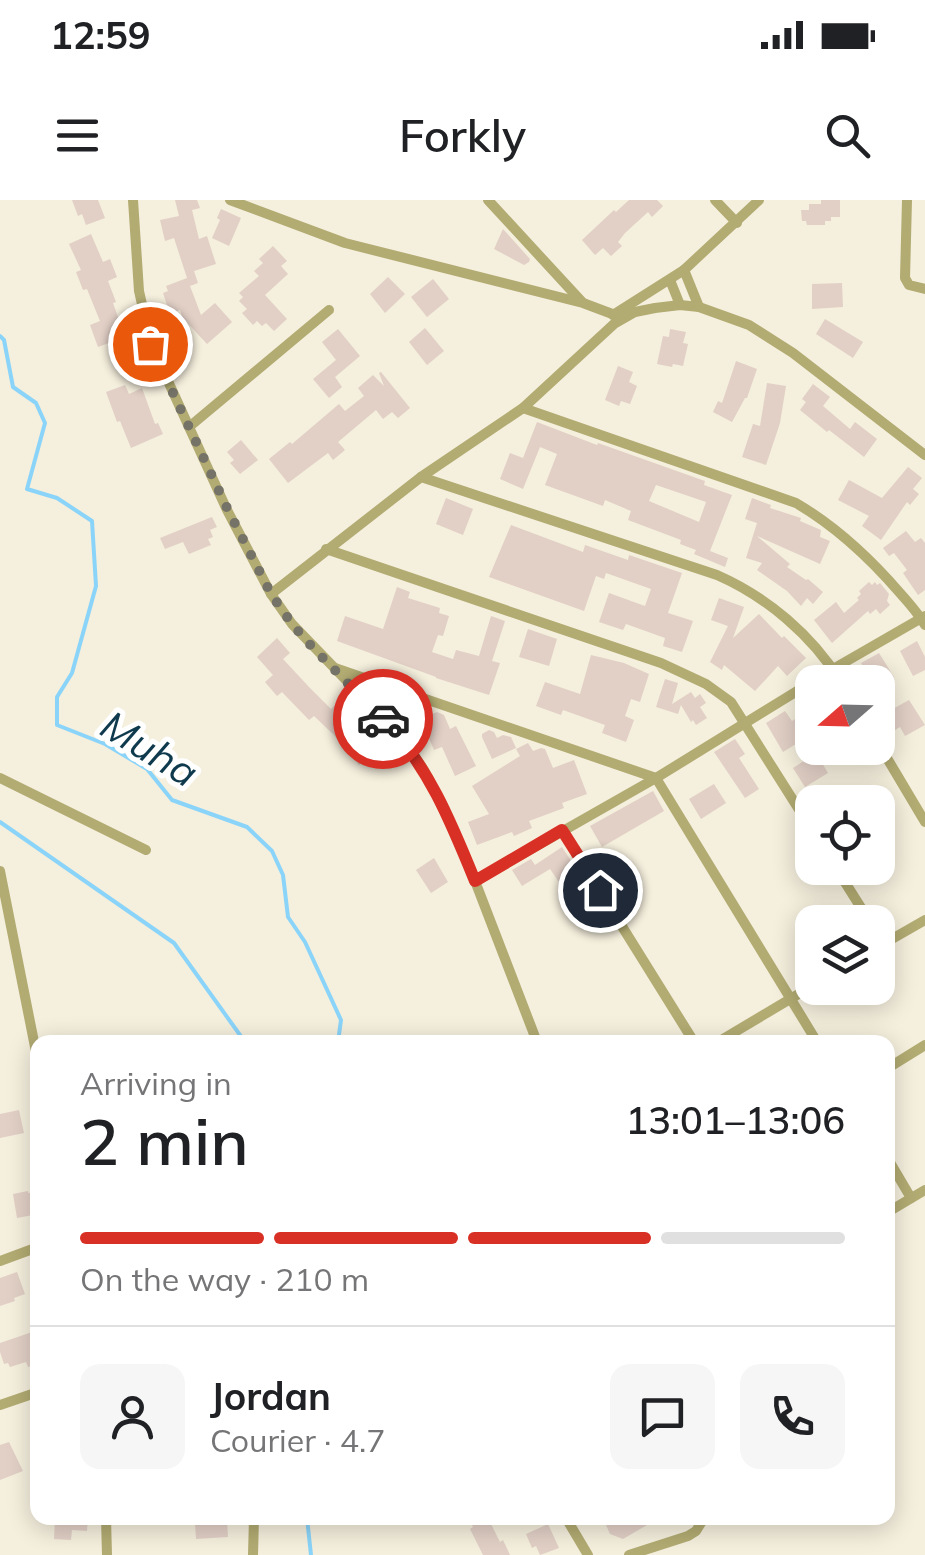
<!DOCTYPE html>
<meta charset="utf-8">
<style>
:root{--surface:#fff;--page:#f6f6f6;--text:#202124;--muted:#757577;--line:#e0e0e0;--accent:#d93025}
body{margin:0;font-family:Mulish,sans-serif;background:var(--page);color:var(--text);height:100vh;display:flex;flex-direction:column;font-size:38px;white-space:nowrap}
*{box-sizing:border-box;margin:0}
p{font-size:32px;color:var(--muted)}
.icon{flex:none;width:55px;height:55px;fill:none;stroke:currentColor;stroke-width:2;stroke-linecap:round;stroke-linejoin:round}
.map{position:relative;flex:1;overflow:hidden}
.sheet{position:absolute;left:30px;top:835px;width:865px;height:490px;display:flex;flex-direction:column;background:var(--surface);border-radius:20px;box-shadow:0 5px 25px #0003}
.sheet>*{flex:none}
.needle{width:65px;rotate:250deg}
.fabs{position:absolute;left:795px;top:465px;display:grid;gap:20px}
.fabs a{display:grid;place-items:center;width:100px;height:100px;border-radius:20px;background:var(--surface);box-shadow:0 5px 25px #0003;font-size:50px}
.pin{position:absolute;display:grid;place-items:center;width:85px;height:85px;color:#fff;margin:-42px;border:5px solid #fff;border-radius:50%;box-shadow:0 2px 10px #0007}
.courier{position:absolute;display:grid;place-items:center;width:100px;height:100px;margin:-50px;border:8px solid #d93025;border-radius:50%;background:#fff;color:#222;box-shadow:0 2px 12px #0007}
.headline em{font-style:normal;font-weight:600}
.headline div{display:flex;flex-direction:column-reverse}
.headline{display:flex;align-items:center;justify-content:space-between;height:170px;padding:0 50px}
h1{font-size:65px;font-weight:600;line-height:75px}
.bar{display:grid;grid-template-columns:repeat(4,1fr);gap:15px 10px;align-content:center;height:120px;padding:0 50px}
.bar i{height:12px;border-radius:8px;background:var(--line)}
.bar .on{background:var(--accent)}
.bar p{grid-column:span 4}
.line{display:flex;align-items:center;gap:25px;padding:0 50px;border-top:2px solid var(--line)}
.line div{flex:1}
.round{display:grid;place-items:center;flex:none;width:105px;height:105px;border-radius:20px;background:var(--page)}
.status{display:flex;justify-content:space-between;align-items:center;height:70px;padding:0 50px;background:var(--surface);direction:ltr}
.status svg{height:28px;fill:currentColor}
header{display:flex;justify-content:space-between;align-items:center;height:130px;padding:0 50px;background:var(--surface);font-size:45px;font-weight:600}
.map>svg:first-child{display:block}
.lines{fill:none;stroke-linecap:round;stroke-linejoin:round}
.stream{stroke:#8bd4f9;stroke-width:4}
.building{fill:#e2d0c6;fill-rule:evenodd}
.street{stroke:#b2ab72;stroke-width:10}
.done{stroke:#757267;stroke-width:10;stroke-dasharray:0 18}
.route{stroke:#d93025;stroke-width:12}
.labels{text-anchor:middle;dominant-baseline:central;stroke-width:10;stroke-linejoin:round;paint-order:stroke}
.water-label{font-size:40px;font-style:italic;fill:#0f3a4d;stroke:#fff}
</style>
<div class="status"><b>12:59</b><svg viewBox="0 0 49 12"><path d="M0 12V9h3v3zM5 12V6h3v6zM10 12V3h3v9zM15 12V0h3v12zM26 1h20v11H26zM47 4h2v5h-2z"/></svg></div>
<header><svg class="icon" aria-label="menu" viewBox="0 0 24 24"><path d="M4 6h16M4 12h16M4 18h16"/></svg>Forkly<svg class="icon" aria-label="search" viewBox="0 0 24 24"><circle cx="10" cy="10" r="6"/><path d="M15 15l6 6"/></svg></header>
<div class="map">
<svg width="925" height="1355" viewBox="0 0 925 1355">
<rect width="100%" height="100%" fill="#f5efdd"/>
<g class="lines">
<g class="stream">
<polyline points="0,136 4,140 13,187 36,203 45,223 27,289 57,298 92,321 96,386 72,473 57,497 57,525 105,544 147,569 172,600 247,627 272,651 283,675 288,717 305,742 341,820 338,842"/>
<polyline points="0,622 174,743 245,842"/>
<polyline points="307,1318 311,1355"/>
</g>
</g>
<g class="building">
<polygon points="72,0 98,0 105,18 86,25 82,14 78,16"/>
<polygon points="175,0 197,0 200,8 192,10 199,39 207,36 216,64 194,71 198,83 190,86 201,115 215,103 232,122 207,144 182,117 180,110 170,114 163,93 168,91 166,86 187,78 174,38 165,41 160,20 179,16"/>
<polygon points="629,0 657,0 663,6 652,17 648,12 625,33 618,42 622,46 611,56 603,48 595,55 582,40 614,10 616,12"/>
<polygon points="821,0 840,0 840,17 831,17 831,21 825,21 825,25 807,25 806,21 802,21 801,10 809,10 809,4 821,4"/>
<polygon points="221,9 241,18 229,46 212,38 220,20 217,18"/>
<polygon points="503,29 530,59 529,62 524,65 494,49"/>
<polygon points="91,34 103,62 110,59 117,77 108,81 116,102 113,103 125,137 98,147 90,125 100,121 87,89 83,90 76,72 81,70 69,44"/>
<polygon points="273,46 287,61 281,66 288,74 265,95 287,119 274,131 266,123 262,126 257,121 253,125 242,113 247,109 239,101 243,97 239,93 259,76 254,71 263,63 259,59"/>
<polygon points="388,77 405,94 385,113 370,94"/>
<polygon points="433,79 449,99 427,117 411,97"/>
<polygon points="842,83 843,107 812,109 812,84"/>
<polygon points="825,119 863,142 853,158 816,134"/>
<polygon points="425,128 444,151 427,165 409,142"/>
<polygon points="338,129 360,156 335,177 342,187 329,198 313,179 336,160 322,142"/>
<polygon points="670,129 686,132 683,143 688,144 683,166 673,164 672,167 657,164 663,136 669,137"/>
<polygon points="736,161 757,169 747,198 745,198 732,222 713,212 718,201 722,203"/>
<polygon points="618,166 633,172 629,182 637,186 630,204 621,201 619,206 605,200"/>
<polygon points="381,172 410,208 398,218 392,212 383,219 376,210 338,242 345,250 333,260 328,253 288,283 269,259 290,242 292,244 339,204 345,211 364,196 358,188 373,175 384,186 379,173"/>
<polygon points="767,183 786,186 780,223 766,265 742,257 753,224 760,226"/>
<polygon points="813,184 830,197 823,206 850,229 855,222 877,239 864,257 829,230 827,232 800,210 806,202 802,199"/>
<polygon points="125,185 129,194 142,188 155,224 158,223 163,234 131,248 120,221 117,222 106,192"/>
<path d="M537,222l60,23 1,-2 107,38 -1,4 28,10 -22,56 18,7 -3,9 -31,-13 2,-4 -16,-6 1,-4 -53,-20 3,-9 -26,-11 -2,6 -58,-21 12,-31 -17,-7 -17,42 -23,-10 10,-26 13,5zM656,285l50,17 -7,20 -50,-21z"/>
<polygon points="241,240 258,260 240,274 230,263 234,260 227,252"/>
<polygon points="908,267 922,278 913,289 919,294 910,305 907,302 881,340 862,326 869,316 838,300 849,280 882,298"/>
<polygon points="446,298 473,309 463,335 436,324"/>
<polygon points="752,298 771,305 770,308 801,318 800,321 821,330 820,337 830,341 820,364 757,336 790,364 787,367 806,380 808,379 823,392 813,404 807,398 801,406 787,391 757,370 762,363 746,358 757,323 745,319"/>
<polygon points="212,317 217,327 210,330 213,337 208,339 211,345 189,354 183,342 165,349 160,338"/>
<polygon points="511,325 583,352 585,345 628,360 629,355 682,373 668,413 693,421 682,452 663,446 665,438 626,424 623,430 599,422 609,393 645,406 651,389 606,373 604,379 596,376 584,411 489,377"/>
<polygon points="906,331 915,342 921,338 925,343 925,390 918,395 903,373 907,370 894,353 889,356 883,348"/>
<polygon points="869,382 872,385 875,382 877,385 880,383 889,394 887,401 890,405 880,414 876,409 870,414 868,411 832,443 814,420 836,402 844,413 859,400 857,398 861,394 859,391"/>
<polygon points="397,387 410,392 408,398 440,408 439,413 449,416 443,436 438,435 432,452 453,459 456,450 479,456 491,416 505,421 492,461 500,463 489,495 436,478 436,477 337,441 345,416 383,429"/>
<polygon points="719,398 744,407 733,438 759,414 782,438 784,436 806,458 787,476 778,466 755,491 724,465 722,470 710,462 728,426 711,420"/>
<polygon points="528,429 557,439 549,466 519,457"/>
<polygon points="277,438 290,453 283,459 309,487 331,509 338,502 378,549 359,565 334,535 314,516 309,520 282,492 277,496 265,482 273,475 257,457"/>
<polygon points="917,441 925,457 925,470 913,476 900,451"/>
<polygon points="879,453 894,477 878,487 878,482 873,482 861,463"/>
<polygon points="591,455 624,463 649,474 640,502 631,499 625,516 634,520 626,542 602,533 605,525 563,510 561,515 536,506 545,482 580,494"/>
<polygon points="665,479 678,483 672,504 691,492 695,498 700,494 706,503 700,507 707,518 696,525 693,520 691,522 681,505 678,514 656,507"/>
<polygon points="909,500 925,525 905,536 900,527 890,533 880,516"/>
<polygon points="812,508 812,534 783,552 766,523 785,511 792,521"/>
<polygon points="437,512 444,515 450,529 456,526 476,566 455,576 442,547 434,550 421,519"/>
<polygon points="489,530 494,532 497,538 503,535 511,537 516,548 492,559 482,537 482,534"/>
<polygon points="735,539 745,554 739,558 759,589 745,598 714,552"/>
<polygon points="528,543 533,551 541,548 545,549 553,568 574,560 587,594 562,603 564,608 529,621 532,628 514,636 512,632 477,645 468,622 489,614 472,586 520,556 516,549"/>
<polygon points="816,553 828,573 805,587 793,568"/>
<polygon points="714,584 726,603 701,619 689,599"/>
<polygon points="653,591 664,611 602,647 590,626"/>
<polygon points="562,647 579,673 561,685 550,669 522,686 512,670 531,659 535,665"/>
<polygon points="434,658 448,682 431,693 416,670"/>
<polygon points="19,910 24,933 0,938 0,914"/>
<polygon points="28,991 28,993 38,992 38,1009 32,1010 33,1015 17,1018 13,994"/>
<polygon points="17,1072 25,1094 14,1098 15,1101 0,1106 0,1078"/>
<polygon points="38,1130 38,1164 28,1167 26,1162 10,1167 8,1163 4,1164 0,1152 0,1143"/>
<polygon points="9,1242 23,1271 0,1280 0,1245"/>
<polygon points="55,1318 88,1318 87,1331 72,1330 71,1340 54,1339"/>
<polygon points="200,1318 223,1318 223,1320 227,1320 228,1337 196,1339 195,1322 201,1322"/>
<polygon points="469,1318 488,1318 500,1342 503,1340 510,1355 483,1355 470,1329 473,1327"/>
<polygon points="603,1318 659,1318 623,1339 610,1334"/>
<polygon points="548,1324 559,1348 540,1355 536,1346 532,1348 526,1334"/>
</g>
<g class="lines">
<g class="street">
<polyline points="133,0 139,91 151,144 227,310 271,394 292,424 403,539 424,570 442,604 475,681 537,842"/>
<polyline points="230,0 345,43 583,103 623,118"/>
<polyline points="488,0 582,102"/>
<polyline points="715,0 737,23"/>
<polyline points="907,0 905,78 909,85 925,89"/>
<polyline points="684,70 699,107"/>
<polyline points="670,80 680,105"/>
<polyline points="613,115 684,70 759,0"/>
<path d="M523,208l273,95c41,24 73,54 104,90 9,10 18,20 25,32"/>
<polyline points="189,227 329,110"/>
<path d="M421,277l296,98c50,22 95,60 124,107"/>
<polyline points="326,349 661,463 706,484 731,502 812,630"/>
<polyline points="271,394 421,277 523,208 614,124 635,112 655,108 680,105 699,107 749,125 793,153 925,255"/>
<polyline points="335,468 656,578 817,842"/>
<polyline points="878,543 925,622"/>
<polyline points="0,578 146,650"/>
<polyline points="562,630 694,842"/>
<polyline points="836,668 870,722"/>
<polyline points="0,671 38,862"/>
<polyline points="475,681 656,578 833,469 925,416"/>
<polyline points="878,747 925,720"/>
<polyline points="718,842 812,786"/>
<polyline points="888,868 925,845"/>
<polyline points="888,959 911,998"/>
<polyline points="888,1012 925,990"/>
<polyline points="0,1061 38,1047"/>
<polyline points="0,1205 38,1192"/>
<polyline points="106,1318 107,1355"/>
<polyline points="566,1318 588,1355"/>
<polyline points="253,1355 254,1318"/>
<polyline points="629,1355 688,1336 696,1331 704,1318"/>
</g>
</g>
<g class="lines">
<polyline class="done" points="150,144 228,310 271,394 292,424 313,448 383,519"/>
<path class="route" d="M383,519c45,46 68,103 92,162l87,-51 38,60"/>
</g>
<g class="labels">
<g class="water-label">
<text transform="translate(150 548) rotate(32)">Muha</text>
</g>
</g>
</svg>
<div class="fabs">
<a><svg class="needle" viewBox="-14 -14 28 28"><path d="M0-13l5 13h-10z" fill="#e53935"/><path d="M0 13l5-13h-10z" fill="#757577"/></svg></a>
<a><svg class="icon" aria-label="locate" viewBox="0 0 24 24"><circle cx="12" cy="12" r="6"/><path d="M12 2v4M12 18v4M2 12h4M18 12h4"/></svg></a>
<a><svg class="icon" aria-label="layers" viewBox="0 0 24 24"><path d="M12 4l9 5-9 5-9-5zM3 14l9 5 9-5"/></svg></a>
</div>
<div class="pin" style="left:150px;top:144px;background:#ea580c"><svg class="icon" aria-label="bag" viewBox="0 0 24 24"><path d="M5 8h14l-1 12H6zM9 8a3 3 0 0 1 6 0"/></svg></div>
<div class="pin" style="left:600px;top:690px;background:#1f2937"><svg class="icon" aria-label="home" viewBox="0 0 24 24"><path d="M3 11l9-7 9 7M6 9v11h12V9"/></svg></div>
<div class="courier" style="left:383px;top:519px"><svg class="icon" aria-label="car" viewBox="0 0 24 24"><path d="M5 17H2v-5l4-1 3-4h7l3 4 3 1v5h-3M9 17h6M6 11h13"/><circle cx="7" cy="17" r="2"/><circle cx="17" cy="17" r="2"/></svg></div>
<section class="sheet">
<div class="headline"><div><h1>2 min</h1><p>Arriving in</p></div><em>13:01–13:06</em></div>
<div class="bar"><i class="on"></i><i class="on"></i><i class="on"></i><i></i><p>On the way · 210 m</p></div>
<div class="line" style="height:180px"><a class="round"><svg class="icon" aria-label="person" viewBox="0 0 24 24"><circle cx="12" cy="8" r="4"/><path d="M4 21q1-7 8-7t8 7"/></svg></a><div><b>Jordan</b><p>Courier · 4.7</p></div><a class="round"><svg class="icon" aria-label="chat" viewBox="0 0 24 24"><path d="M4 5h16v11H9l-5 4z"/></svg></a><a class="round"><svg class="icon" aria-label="phone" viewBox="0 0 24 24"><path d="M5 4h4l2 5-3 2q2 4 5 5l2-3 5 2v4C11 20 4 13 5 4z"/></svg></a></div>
</section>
</div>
